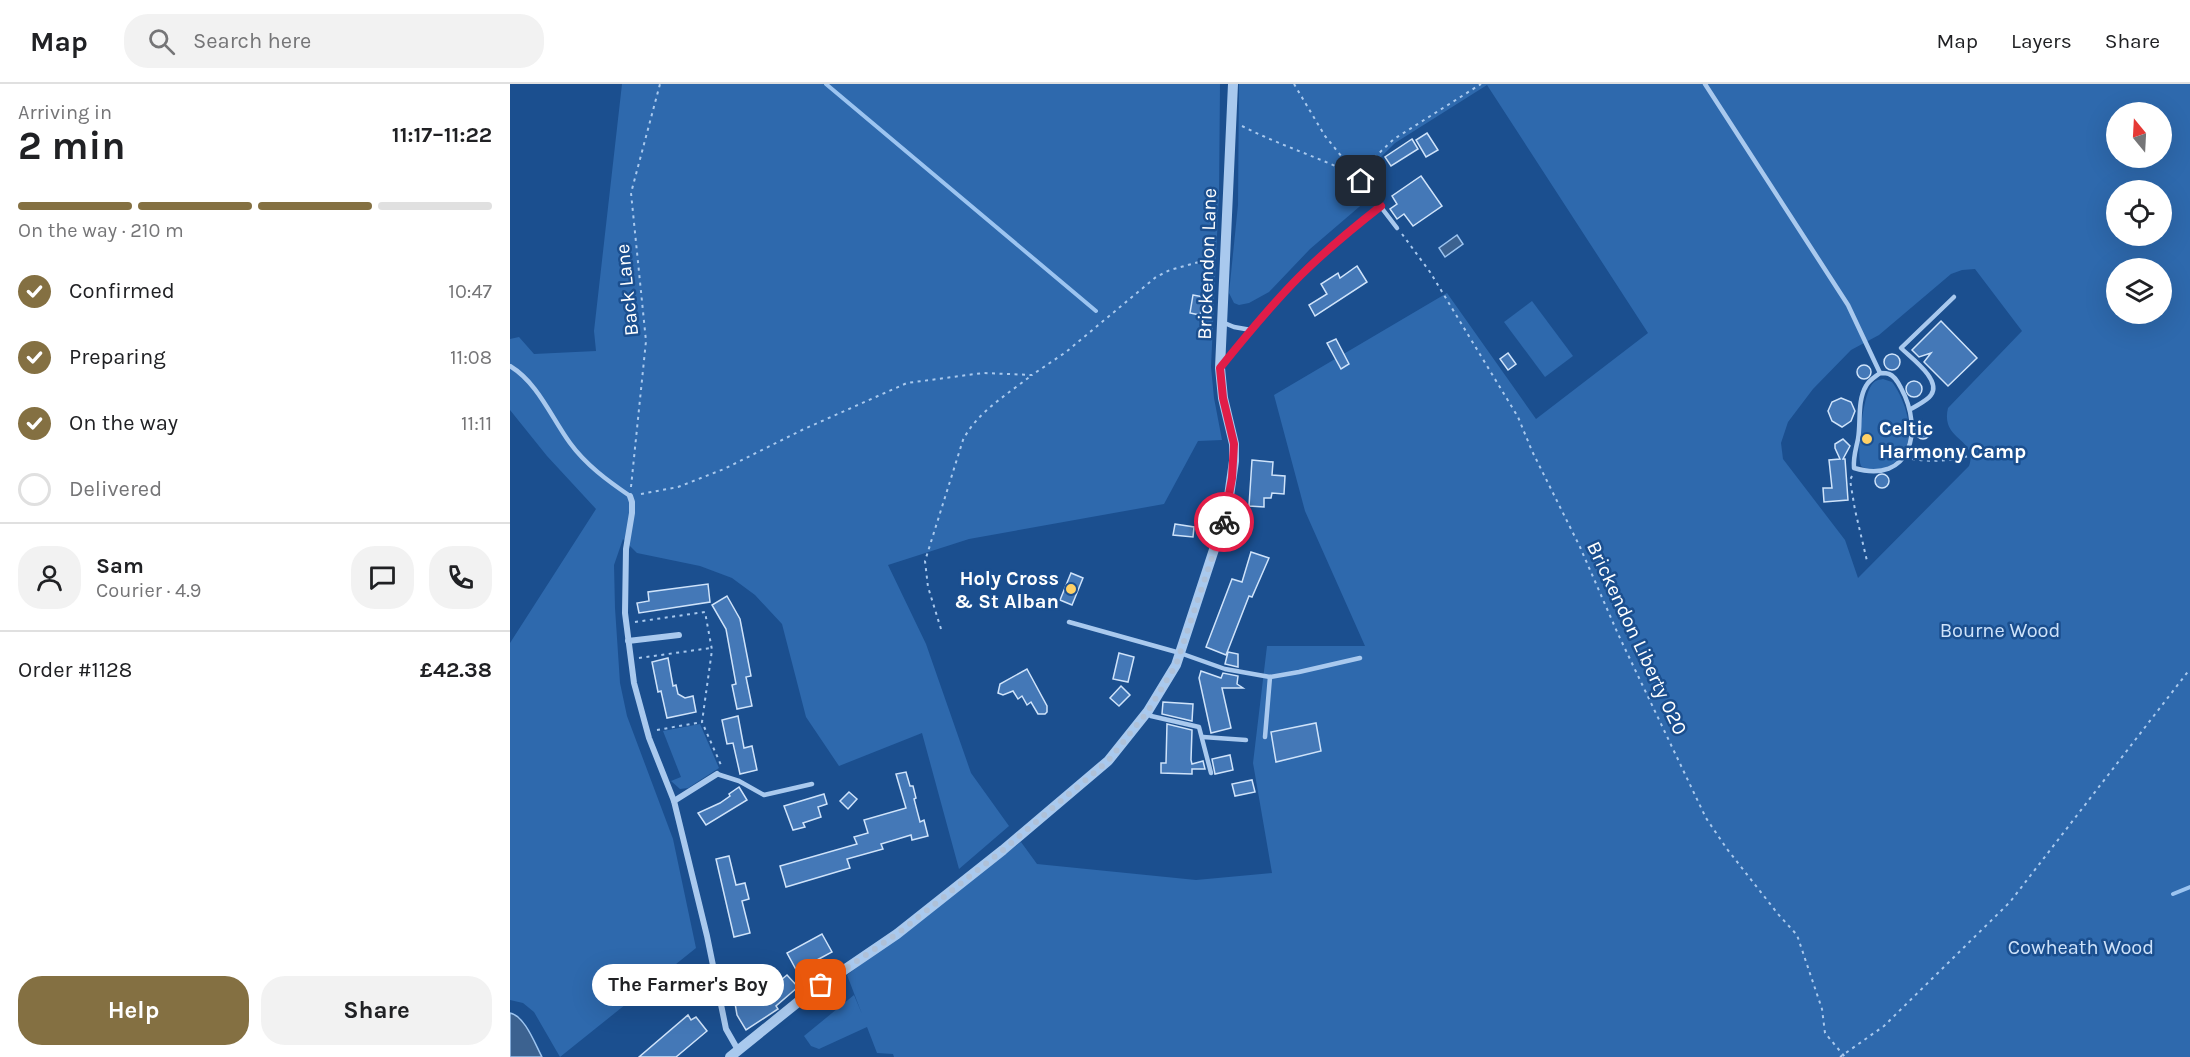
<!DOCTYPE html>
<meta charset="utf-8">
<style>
:root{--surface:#fff;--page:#f2f2f2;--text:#202124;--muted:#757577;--line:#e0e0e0;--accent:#847042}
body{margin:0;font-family:Karla,sans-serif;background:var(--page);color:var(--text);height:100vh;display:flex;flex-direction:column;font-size:22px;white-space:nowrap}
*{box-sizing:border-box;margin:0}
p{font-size:20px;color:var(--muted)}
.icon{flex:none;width:33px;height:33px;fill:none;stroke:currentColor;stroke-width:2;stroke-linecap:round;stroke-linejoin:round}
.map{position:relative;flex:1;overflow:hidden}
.side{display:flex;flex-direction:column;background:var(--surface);width:510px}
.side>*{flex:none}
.needle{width:39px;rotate:342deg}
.fabs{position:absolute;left:1596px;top:18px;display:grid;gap:12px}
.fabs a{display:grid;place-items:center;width:66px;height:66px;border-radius:50%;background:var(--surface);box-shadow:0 6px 24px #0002;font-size:30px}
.pin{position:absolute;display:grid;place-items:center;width:51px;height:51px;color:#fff;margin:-26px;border-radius:12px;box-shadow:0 3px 9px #0006}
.courier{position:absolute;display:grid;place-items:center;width:60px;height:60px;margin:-30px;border:4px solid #e11d48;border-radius:50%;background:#fff;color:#222;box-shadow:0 2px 8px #0007}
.bubble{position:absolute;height:42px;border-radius:21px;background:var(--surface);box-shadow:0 6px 24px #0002;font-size:20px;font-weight:700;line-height:42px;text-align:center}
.overview em{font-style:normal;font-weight:700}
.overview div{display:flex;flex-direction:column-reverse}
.overview{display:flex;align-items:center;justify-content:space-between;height:102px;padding:0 18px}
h1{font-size:39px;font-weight:700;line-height:45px}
.bar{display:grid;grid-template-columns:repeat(4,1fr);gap:9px 6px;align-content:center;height:72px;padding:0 18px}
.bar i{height:8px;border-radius:4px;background:var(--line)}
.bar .selected{background:var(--accent)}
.bar p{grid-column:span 4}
.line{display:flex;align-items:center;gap:15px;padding:0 18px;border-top:2px solid var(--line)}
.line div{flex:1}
.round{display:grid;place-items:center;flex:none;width:63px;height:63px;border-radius:24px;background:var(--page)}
ol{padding:0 18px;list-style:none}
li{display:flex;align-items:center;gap:18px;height:66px}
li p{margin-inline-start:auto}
li .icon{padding:6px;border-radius:50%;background:var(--accent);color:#fff;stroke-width:4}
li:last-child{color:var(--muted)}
li i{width:33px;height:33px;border:3px solid var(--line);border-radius:50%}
.primary-button{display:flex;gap:12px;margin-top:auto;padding:12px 18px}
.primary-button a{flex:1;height:69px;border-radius:24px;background:var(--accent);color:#fff;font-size:24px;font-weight:700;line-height:69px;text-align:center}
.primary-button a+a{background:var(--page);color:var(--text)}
header{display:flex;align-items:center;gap:36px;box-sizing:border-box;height:84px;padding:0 30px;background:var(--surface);border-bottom:2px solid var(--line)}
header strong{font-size:28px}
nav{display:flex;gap:33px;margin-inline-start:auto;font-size:21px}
.search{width:420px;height:54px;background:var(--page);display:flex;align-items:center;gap:15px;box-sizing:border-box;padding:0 21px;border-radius:24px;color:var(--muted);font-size:22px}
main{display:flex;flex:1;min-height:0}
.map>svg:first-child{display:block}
.green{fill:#2e69ad;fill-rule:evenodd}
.water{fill:#3c6290;stroke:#9cc4f0;stroke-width:1.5}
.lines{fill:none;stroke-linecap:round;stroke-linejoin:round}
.stream{stroke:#9cc4f0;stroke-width:4}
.building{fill:#4478b7;stroke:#cfe3fa;stroke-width:1.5}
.path{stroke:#a9c9ee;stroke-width:2;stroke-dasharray:3 4.5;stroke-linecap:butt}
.service{stroke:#a9c9ee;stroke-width:4.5}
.minor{stroke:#a9c9ee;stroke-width:6}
.tertiary{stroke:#a9c9ee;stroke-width:10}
.done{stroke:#afc1d8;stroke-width:6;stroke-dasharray:0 10.8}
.route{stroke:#e11d48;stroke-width:8}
.poi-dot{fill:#ffd166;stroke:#1b4f8f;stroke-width:2}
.labels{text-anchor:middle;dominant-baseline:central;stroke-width:5;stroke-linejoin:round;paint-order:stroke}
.street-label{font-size:20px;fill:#fff;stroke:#1b4f8f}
.poi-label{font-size:20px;font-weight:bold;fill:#fff;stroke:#1b4f8f;text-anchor:start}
.park-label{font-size:20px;fill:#cfe3fa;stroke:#1b4f8f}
</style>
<header>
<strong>Map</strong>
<div class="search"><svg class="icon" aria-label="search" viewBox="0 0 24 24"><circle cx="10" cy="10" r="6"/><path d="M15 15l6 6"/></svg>Search here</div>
<nav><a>Map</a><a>Layers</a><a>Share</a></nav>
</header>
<main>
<section class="side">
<div class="overview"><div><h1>2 min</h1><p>Arriving in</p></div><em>11:17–11:22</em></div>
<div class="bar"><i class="selected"></i><i class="selected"></i><i class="selected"></i><i></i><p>On the way · 210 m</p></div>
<ol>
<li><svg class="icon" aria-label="check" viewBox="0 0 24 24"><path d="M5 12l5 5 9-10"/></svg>Confirmed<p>10:47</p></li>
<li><svg class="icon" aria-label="check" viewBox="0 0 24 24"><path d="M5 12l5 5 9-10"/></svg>Preparing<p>11:08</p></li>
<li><svg class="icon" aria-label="check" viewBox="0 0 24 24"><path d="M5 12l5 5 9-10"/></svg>On the way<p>11:11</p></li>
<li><i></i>Delivered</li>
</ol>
<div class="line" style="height:108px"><a class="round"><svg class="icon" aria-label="person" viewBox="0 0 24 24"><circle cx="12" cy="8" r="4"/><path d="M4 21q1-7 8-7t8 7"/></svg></a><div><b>Sam</b><p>Courier · 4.9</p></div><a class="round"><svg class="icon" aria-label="chat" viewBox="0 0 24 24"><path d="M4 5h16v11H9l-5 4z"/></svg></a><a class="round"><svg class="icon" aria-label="phone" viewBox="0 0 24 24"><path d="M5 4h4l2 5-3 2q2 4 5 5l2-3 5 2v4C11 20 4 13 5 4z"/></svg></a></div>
<div class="line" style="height:78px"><div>Order #1128</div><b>£42.38</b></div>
<div class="primary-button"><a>Help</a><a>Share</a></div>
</section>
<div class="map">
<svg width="1680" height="973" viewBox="0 0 1680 973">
<rect width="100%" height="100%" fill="#1b4f8f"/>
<g class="green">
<polygon points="112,0 710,0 709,109 701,283 704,314 712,356 688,357 654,420 459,455 378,481 416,560 461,689 499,742 449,785 412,649 329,682 296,633 272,540 245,511 222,494 190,482 127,469 113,455 104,481 105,524 110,599 117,632 163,755 186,864 50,973 24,928 13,919 0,916 0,559 86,425 37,372 0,326 0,255 9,253 24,270 86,267 84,247"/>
<path d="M729,0h951v973h-1296l-1,-3 -16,-1 -10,-26 -48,22 -8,-3 -7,-10 50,-41 8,19 -15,-39 174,-133 16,22 159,16 76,-7 -19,-110 14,-117h98l-60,-135 -31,-116 173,-102 89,126 112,-86 -161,-248 -92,58 -28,28 -6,10 -13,8 18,12 -56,48 -41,43 -20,11 -10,2 -5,-2 -5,-10 9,-88zM1606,28h46v46h-46zM1606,106h46v46h-46zM1606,184h46v46h-46zM1465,185l47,62 -74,77c-8,33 31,30 21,58l-111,112 -13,-38 -62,-81 -2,-16 7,-21 25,-33 38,-39 28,-15 72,-61 11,-4z"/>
<polygon points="1022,217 1063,272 1035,293 994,238"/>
<path d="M1373,295l9,3c18,24 30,73 -8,86 -8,3 -16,3 -23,-2 -5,-13 2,-69 10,-80 3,-5 6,-6 12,-7z"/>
<polygon points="190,640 209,684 178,704 170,705 161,697 171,693 153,647"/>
</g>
<g class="water">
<polygon points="947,151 953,160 935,173 929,164"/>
<path d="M0,929c15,3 25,31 32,44h-32z"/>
</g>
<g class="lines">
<g class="stream">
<polyline points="316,0 586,227"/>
<polyline points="1663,810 1680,803"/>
</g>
</g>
<g class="building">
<polygon points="917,49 928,66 916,73 906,56"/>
<polygon points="902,55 908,65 881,82 875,73"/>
<polygon points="911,92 932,122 903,142 894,130 887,135 880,125 887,120 882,112"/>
<polygon points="847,182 857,198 805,232 799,221 817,210 811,200 828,189 830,194"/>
<polygon points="683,211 694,213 690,231 680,229"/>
<polygon points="1431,237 1467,274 1438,302 1414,278 1421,269 1409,273 1402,266"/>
<polygon points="826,255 839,280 831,285 817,259"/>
<polygon points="998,269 1006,280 998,286 990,275"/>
<circle cx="1382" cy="278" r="8"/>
<circle cx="1354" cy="288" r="7"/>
<circle cx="1404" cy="305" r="8"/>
<polygon points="1331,314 1341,318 1345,327 1341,337 1332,343 1322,337 1318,327 1322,318"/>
<circle cx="1413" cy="348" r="7"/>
<polygon points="1333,355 1340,362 1333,375 1335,375 1338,416 1314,418 1313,404 1322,404 1319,376 1330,375 1325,364 1325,360"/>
<polygon points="742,376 763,378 762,391 775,392 774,410 762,409 761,414 754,414 754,423 739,422"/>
<circle cx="1372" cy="397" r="7"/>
<polygon points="665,440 684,443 683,453 663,451"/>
<polygon points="741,468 759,474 742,513 739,512 716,571 696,563 722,495 732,498"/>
<polygon points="561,489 573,494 562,521 550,516"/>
<polygon points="198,500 200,518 129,529 127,519 139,517 138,508"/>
<polygon points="217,512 230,535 241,592 236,593 242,622 227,625 222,601 226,600 216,545 202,521"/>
<polygon points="718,568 728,570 728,583 715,580"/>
<polygon points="609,569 624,573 618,598 603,595"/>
<polygon points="158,574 163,602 166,601 168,610 175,614 183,612 186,628 157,634 151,607 148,608 142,578"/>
<polygon points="517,585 537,622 537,628 535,630 528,630 521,618 517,621 512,612 508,615 503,607 493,611 488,609 490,600"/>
<polygon points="691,587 711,594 713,589 728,592 727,600 733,604 712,604 721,644 701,649 689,594"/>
<polygon points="611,602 620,611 609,622 600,614"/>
<polygon points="653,618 683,620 682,637 652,630"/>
<polygon points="228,632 234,664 242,662 247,686 230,690 223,659 217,660 212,636"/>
<polygon points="806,639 811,667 766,678 761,648"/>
<polygon points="657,640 682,646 681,676 682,680 693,677 695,685 682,685 682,690 651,689 651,679 656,679"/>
<polygon points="720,671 723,686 705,690 702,675"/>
<polygon points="396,688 400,702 403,702 406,714 404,715 410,738 414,736 418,752 402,756 401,751 371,760 373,765 337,775 340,784 276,803 270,782 347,760 344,753 358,749 354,736 396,724 386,690"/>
<polygon points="742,696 745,708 725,712 722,700"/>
<polygon points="229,703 237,716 196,741 188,729 210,719 220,712 219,710"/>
<polygon points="339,708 347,715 338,725 330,717"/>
<polygon points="314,710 317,720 308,723 311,733 293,739 295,743 283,746 274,722"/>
<polygon points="219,772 226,801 235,799 239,815 232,817 240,849 224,853 206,775"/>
<polygon points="312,850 322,868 307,876 289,891 277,869"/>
<polygon points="246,883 254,906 262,899 264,902 277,891 288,903 266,922 268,925 236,946 227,931 220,890"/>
<polygon points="178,931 181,936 186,933 197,947 166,973 129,973"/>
</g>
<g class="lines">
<g class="path">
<polyline points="784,0 815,52 845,89"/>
<path d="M732,42c37,19 76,31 113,49"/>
<polyline points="848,89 884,55 971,0"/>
<polyline points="892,150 920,188 1008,333 1022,367 1070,463 1108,550 1196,734 1217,765 1268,830 1287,851 1312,925 1315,949 1335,973"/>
<path d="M1402,375c20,3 38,2 57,-3"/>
<polyline points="1342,392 1340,396 1345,426 1357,477"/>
<polyline points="121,403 136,257 121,109 150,0"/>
<polyline points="131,410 168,403 214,385 292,346 397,299 473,289 522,291 556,268 646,193 660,186 703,174"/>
<polyline points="125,538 195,528 202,566 192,638 211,681"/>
<path d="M431,545l-13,-42 -3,-26 38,-121c14,-28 45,-46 69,-65"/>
<polyline points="129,574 201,564"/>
<polyline points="147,646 192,638"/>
<polyline points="1330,973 1374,942 1500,818 1680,585"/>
</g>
<g class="service">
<polyline points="1195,0 1338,221 1370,289"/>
<polyline points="851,97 887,144"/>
<polyline points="712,238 724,243 741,246"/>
<path d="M0,282c28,17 41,51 60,77 16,22 38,38 60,53"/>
<path d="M712,282c30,-39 63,-77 98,-110 20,-18 41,-34 61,-50"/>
<path d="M1370,289c3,0 7,0 9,1 6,2 10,10 12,14 23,42 10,97 -47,80 -1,-11 2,-19 4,-29 3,-16 -1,-38 8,-53 3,-6 9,-9 14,-13z"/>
<path d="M1401,325c6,-4 16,-8 20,-14 11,-15 -20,-37 -30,-47l53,-51"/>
<polyline points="559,538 670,569 715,585 760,593 789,588 850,574"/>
<polyline points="638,627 641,632 689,643 701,689"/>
<polyline points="693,653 736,656"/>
<polyline points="755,653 760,593"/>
<polyline points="207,690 229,697 254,711 302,700"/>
</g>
<g class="minor">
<polyline points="120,412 122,418 122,429 116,465 115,529 124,599 139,654 164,717 197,852 216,945 228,966"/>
<polyline points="118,557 169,551"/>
<polyline points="164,717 207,690"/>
</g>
<polyline class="tertiary" points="220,973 293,914 387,850 493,766 598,677 638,627 666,581 717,426 724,377 724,360 713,314 710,284 723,0"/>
</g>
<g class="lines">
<polyline class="done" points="311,901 387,850 493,766 598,677 638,627 666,581 714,438"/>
<path class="route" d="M714,438l8,-44 2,-34 -11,-46 -3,-30c25,-31 51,-63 80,-92 25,-25 53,-48 81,-70l-20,-25"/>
</g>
<g class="poi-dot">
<circle cx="1357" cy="355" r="6"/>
<circle cx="561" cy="505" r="6"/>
</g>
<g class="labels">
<g class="street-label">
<text transform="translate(697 180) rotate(-88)">Brickendon Lane</text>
<text transform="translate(117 206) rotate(-96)">Back Lane</text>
<text transform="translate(1127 554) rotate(65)">Brickendon Liberty 020</text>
</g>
<g class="poi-label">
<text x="1369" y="344">Celtic<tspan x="1369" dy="23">Harmony Camp</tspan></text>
<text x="549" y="494" text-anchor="end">Holy Cross<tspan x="549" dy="23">&amp; St Alban</tspan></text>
</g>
<g class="park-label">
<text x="1490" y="546">Bourne Wood</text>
<text x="1571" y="863">Cowheath Wood</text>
</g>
</g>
</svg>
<div class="fabs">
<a><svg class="needle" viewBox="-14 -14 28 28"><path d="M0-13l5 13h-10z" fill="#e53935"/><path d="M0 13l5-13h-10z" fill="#757577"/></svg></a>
<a><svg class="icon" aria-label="locate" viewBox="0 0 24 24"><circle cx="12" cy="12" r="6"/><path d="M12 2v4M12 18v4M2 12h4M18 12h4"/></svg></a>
<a><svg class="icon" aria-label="layers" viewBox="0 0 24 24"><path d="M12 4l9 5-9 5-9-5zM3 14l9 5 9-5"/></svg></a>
</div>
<div class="pin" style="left:311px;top:901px;background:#ea580c"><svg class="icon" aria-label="bag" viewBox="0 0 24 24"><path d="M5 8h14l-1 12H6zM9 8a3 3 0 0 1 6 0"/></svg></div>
<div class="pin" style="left:851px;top:97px;background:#1f2937"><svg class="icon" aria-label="home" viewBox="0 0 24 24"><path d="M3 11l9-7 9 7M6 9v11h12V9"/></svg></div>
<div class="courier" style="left:714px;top:438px"><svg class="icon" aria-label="bike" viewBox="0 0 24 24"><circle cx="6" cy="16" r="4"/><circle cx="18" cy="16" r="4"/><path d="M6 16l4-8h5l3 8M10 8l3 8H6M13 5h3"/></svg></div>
<div class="bubble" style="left:82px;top:880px;width:192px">The Farmer's Boy</div>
</div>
</main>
